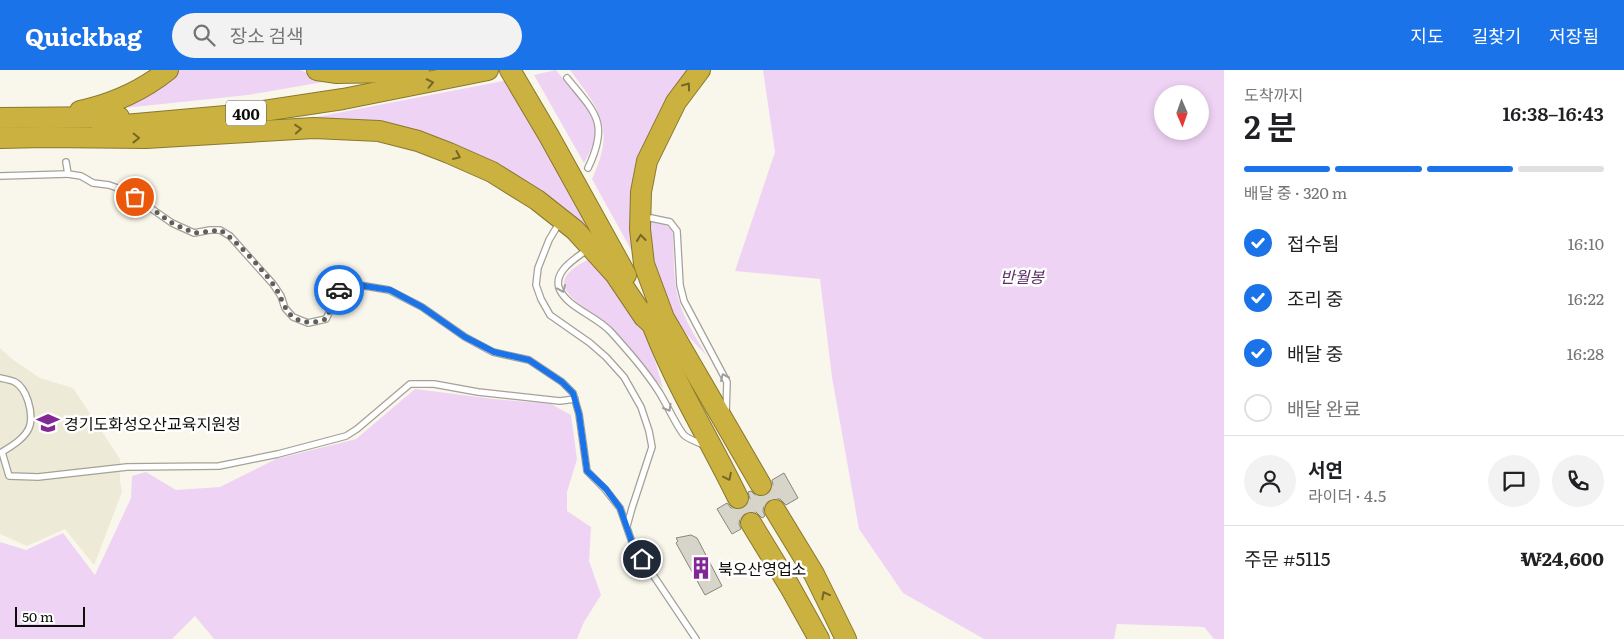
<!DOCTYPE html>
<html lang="ko">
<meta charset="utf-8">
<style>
:root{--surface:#fff;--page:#f2f2f2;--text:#202124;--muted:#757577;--line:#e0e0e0;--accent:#1a73e8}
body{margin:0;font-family:Literata,"Noto Sans KR",serif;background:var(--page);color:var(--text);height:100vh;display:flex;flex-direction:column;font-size:19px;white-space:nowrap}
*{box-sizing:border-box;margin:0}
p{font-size:16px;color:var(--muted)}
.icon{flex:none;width:28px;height:28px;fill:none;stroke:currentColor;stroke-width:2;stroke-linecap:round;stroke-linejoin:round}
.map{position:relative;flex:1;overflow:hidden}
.sheet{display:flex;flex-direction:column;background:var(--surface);width:400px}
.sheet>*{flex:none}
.needle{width:32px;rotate:178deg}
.buttons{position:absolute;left:1154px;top:15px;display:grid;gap:10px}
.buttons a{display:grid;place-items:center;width:55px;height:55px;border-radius:50%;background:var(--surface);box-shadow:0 2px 8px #0003;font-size:25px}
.scale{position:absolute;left:15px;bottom:12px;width:70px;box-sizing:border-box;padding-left:5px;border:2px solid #0e0d09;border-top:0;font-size:14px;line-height:18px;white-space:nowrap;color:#0e0d09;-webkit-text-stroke:4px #fff;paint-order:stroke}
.pin{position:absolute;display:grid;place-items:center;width:42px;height:42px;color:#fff;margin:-21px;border:2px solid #fff;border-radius:50%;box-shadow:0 1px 5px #0007}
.courier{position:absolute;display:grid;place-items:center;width:50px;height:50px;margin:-25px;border:4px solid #1a73e8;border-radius:50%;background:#fff;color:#222;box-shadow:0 1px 6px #0007}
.summary em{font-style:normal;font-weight:600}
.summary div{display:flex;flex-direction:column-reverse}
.summary{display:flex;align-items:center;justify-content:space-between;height:85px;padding:0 20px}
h1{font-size:32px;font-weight:600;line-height:38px}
.bar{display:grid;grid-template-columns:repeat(4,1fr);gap:8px 5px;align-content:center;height:60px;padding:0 20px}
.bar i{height:6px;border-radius:4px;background:var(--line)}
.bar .active{background:var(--accent)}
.bar p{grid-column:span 4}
.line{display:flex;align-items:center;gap:12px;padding:0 20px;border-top:1px solid var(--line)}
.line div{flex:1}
.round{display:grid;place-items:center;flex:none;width:52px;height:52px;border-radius:26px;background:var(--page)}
ol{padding:0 20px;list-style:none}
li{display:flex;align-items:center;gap:15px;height:55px}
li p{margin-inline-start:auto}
li .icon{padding:5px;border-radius:50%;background:var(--accent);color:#fff;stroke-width:4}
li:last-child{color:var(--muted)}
li i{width:28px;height:28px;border:2px solid var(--line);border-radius:50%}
header{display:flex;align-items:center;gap:30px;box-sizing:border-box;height:70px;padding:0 25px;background:var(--accent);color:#fff}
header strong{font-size:24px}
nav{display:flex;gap:28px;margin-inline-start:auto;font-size:18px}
.search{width:350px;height:45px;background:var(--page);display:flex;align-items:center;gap:12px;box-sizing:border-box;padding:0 18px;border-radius:28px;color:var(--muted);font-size:19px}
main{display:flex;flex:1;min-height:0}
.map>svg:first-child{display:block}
.built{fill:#eeead8}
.green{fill:#efd3f5;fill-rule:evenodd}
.building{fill:#d7d5c9;stroke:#89877d}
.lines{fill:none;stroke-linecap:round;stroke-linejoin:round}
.motorway-tunnel{stroke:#d6d4c9;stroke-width:20;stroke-dasharray:20 10;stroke-linecap:butt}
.service-casing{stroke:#a4a197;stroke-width:8}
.motorway-casing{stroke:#89782d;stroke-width:22}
.service{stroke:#fff;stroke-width:5.5}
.motorway{stroke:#cbb140;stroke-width:20}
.oneway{stroke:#766727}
.oneway2{stroke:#9f9e9d}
.done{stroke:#605f58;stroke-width:5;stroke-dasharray:0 9}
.route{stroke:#1a73e8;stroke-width:6}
.labels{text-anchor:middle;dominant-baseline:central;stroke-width:5;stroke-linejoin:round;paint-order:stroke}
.shield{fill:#fff;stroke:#565653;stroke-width:1}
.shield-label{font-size:15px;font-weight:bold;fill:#0e0d09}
.park-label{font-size:16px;font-style:italic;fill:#5a3063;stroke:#fff}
.poi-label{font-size:16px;fill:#0e0d09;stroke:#fff;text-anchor:start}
</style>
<header>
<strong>Quickbag</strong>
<div class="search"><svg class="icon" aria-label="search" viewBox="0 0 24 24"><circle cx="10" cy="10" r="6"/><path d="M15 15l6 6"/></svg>장소 검색</div>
<nav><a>지도</a><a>길찾기</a><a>저장됨</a></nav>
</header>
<main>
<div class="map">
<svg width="1224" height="569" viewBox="0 0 1224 569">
<rect width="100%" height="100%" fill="#f9f7eb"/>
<polygon class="built" points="0,278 12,289 40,308 73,318 120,389 120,411 122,422 94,495 65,459 27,476 0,464"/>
<g class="green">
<polygon points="178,0 300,0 313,5 335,10 248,25 115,39"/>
<path d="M556,0c13,17 43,45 39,67 -2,10 -7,18 -11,26l-50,-88z"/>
<path d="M570,0h123l-28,40 -26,154 -47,-85c24,-52 8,-68 -22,-109z"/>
<path d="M763,0h461v569h-10l-10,-12 -87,-3 -3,15h-130l-81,-46 -44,-64 -27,-152 -12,-98 -85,-8 40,-119zM1162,24h38v37h-38z"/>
<polygon points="508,10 606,183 517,107 301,50"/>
<path d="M653,152c9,2 15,2 20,11 1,18 0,37 3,55 4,25 18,47 31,68l-21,-22 -14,-21 -21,-50 -4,-40z"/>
<path d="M589,189c21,20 47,50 58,77 6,17 11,35 16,52 -22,-22 -37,-50 -62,-69 -10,-7 -39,-24 -37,-37 2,-11 16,-18 25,-23z"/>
<polygon points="415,319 494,329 551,334 571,345 577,389 567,422 567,441 591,457 589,491 601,525 584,552 577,569 214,569 195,546 172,569 0,569 0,472 26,480 63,463 95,505 131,428 132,406 146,402 176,420 220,417 276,389 356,369"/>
</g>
<g class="building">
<polygon points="784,403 798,428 786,435 780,429 775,428 769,430 764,435 763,441 765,446 762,448 756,442 751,441 745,443 740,448 739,454 741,459 732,464 717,439 727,433 731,438 737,440 744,438 748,434 750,429 748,422 751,421 755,425 761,427 767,425 771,420 773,415 772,410"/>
<polygon points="691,465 697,468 722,516 705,525 676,473 678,471 676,468"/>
</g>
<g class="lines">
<g class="motorway-tunnel">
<polyline points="761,415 775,440"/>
<polyline points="738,428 751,453"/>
</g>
<defs>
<g id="service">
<path d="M567,8c28,35 43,44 21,90"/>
<polyline points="66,92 68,104 81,106 93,113 109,115 126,121 172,153 194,163 210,160 220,160 230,166 273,214 281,226 285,238 293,247 308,253 326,249 341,218 353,214 389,220 422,237 465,267 493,282 529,290 562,312 573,323 579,344 587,401 605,419 620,438 633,475 696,569"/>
<polyline points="0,106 68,104"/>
<polyline points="651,148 670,152 677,161 680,215 684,231 727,312 726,343"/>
<polyline points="558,155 549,170 538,198 536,215 541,229 550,245 590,273 606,287 624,307 641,337 649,361 652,377 632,438 627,456"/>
<path d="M584,182c-11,8 -30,20 -25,36 7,19 38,28 52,44 17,19 34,38 48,60 6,9 19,37 25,43 5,5 15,7 21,11"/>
<path d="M0,308c5,1 11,2 15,4 12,7 18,30 15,43 -3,12 -18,21 -28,27l7,24 29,1 89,-10 92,-1 59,-12 68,-18 11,-7 53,-45h24l44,8 82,9 15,-2"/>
</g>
<g id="motorway">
<polyline points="317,0 337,3 398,2"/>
<polyline points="510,0 549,66 626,205"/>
<polyline points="700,0 676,32 647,91 641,122 640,159 644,194 664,248 761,415"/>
<polyline points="385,8 419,0"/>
<path d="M80,41c32,-7 62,-20 88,-41"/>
<polyline points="0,48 119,47"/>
<polyline points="102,57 237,45 343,29 488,0"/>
<polyline points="0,68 45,67 146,68 314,58 379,61 418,71 449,83 492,102 537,130 575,160 615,204 644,247 652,254"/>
<path d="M648,243c23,65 60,123 90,185"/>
<polyline points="775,440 814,504 846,569"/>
<polyline points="751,453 790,517 819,569"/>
</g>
</defs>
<use href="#service" class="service-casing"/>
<use href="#motorway" class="motorway-casing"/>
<use href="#service" class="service"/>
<use href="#motorway" class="motorway"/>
</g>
<defs><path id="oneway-chevron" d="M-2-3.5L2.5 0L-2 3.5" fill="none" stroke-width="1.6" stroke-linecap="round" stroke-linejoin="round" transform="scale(1.25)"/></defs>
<g class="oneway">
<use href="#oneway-chevron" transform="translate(430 13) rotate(-12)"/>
<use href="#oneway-chevron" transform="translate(687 16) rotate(-54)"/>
<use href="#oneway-chevron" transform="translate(298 59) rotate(-4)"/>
<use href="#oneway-chevron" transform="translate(136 68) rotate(1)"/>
<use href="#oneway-chevron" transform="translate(457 86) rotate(24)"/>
<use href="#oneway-chevron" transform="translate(641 168) rotate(-97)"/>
<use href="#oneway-chevron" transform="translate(728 407) rotate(64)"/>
<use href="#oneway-chevron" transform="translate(825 525) rotate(-118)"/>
</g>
<g class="oneway2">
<use href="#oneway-chevron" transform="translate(562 219) rotate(67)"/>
<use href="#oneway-chevron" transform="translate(724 307) rotate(-114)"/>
<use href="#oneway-chevron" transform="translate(668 338) rotate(60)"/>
</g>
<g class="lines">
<path class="done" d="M135,127l37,26 22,10 26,-3c16,10 42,39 53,54 8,10 10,25 20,33 10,7 22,6 33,2l13,-29"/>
<polyline class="route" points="339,220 352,214 390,220 422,237 465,267 494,282 529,290 562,312 573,323 579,344 587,401 606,419 620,438 633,475 642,489"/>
</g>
<defs>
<symbol id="school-bare" viewBox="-9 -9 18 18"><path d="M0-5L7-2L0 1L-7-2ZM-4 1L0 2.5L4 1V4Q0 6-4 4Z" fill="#822894" stroke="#fff" stroke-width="2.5" paint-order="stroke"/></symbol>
<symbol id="building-bare" viewBox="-9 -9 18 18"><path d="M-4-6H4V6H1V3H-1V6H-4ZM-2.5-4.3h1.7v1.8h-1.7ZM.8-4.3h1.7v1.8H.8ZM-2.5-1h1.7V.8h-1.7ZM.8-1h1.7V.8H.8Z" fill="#822894" stroke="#fff" stroke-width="2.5" paint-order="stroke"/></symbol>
</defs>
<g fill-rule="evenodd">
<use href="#school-bare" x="32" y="337" width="32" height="32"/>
<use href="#building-bare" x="685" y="482" width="32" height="32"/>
</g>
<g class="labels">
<rect class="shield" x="226" y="30.5" width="40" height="25" rx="4"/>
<g class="shield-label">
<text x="246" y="43">400</text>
</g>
<g class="park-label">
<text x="1022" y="206">반월봉</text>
</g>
<g class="poi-label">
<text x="64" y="353">경기도화성오산교육지원청</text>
<text x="718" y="498">북오산영업소</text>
</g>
</g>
</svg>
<div class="buttons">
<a><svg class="needle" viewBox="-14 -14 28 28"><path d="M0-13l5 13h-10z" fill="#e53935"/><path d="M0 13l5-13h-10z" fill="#757577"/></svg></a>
</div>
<div class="scale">50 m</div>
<div class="pin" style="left:135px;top:127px;background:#ea580c"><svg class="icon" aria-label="bag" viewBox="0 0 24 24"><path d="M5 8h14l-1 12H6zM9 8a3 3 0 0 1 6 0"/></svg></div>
<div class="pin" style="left:642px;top:489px;background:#1f2937"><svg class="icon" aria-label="home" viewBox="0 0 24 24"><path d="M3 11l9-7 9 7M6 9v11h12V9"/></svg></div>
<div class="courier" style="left:339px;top:220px"><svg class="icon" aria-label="car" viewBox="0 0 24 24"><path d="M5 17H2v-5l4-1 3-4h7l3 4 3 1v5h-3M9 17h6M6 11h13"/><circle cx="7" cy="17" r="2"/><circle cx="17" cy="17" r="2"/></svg></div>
</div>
<section class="sheet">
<div class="summary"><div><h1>2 분</h1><p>도착까지</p></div><em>16:38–16:43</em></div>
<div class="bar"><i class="active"></i><i class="active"></i><i class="active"></i><i></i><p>배달 중 · 320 m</p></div>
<ol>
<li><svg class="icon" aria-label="check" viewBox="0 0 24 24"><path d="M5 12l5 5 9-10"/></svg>접수됨<p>16:10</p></li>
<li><svg class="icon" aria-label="check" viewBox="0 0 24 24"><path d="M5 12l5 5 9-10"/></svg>조리 중<p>16:22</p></li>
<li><svg class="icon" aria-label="check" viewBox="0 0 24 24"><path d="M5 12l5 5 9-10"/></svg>배달 중<p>16:28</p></li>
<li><i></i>배달 완료</li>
</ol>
<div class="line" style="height:90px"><a class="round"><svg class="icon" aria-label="person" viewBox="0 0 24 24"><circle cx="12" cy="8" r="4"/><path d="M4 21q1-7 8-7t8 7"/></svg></a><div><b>서연</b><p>라이더 · 4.5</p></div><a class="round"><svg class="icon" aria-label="chat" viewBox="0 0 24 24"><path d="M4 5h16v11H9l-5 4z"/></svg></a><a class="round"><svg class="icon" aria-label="phone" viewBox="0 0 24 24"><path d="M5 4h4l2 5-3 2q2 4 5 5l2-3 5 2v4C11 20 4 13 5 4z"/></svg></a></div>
<div class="line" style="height:65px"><div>주문 #5115</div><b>₩24,600</b></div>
</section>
</main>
